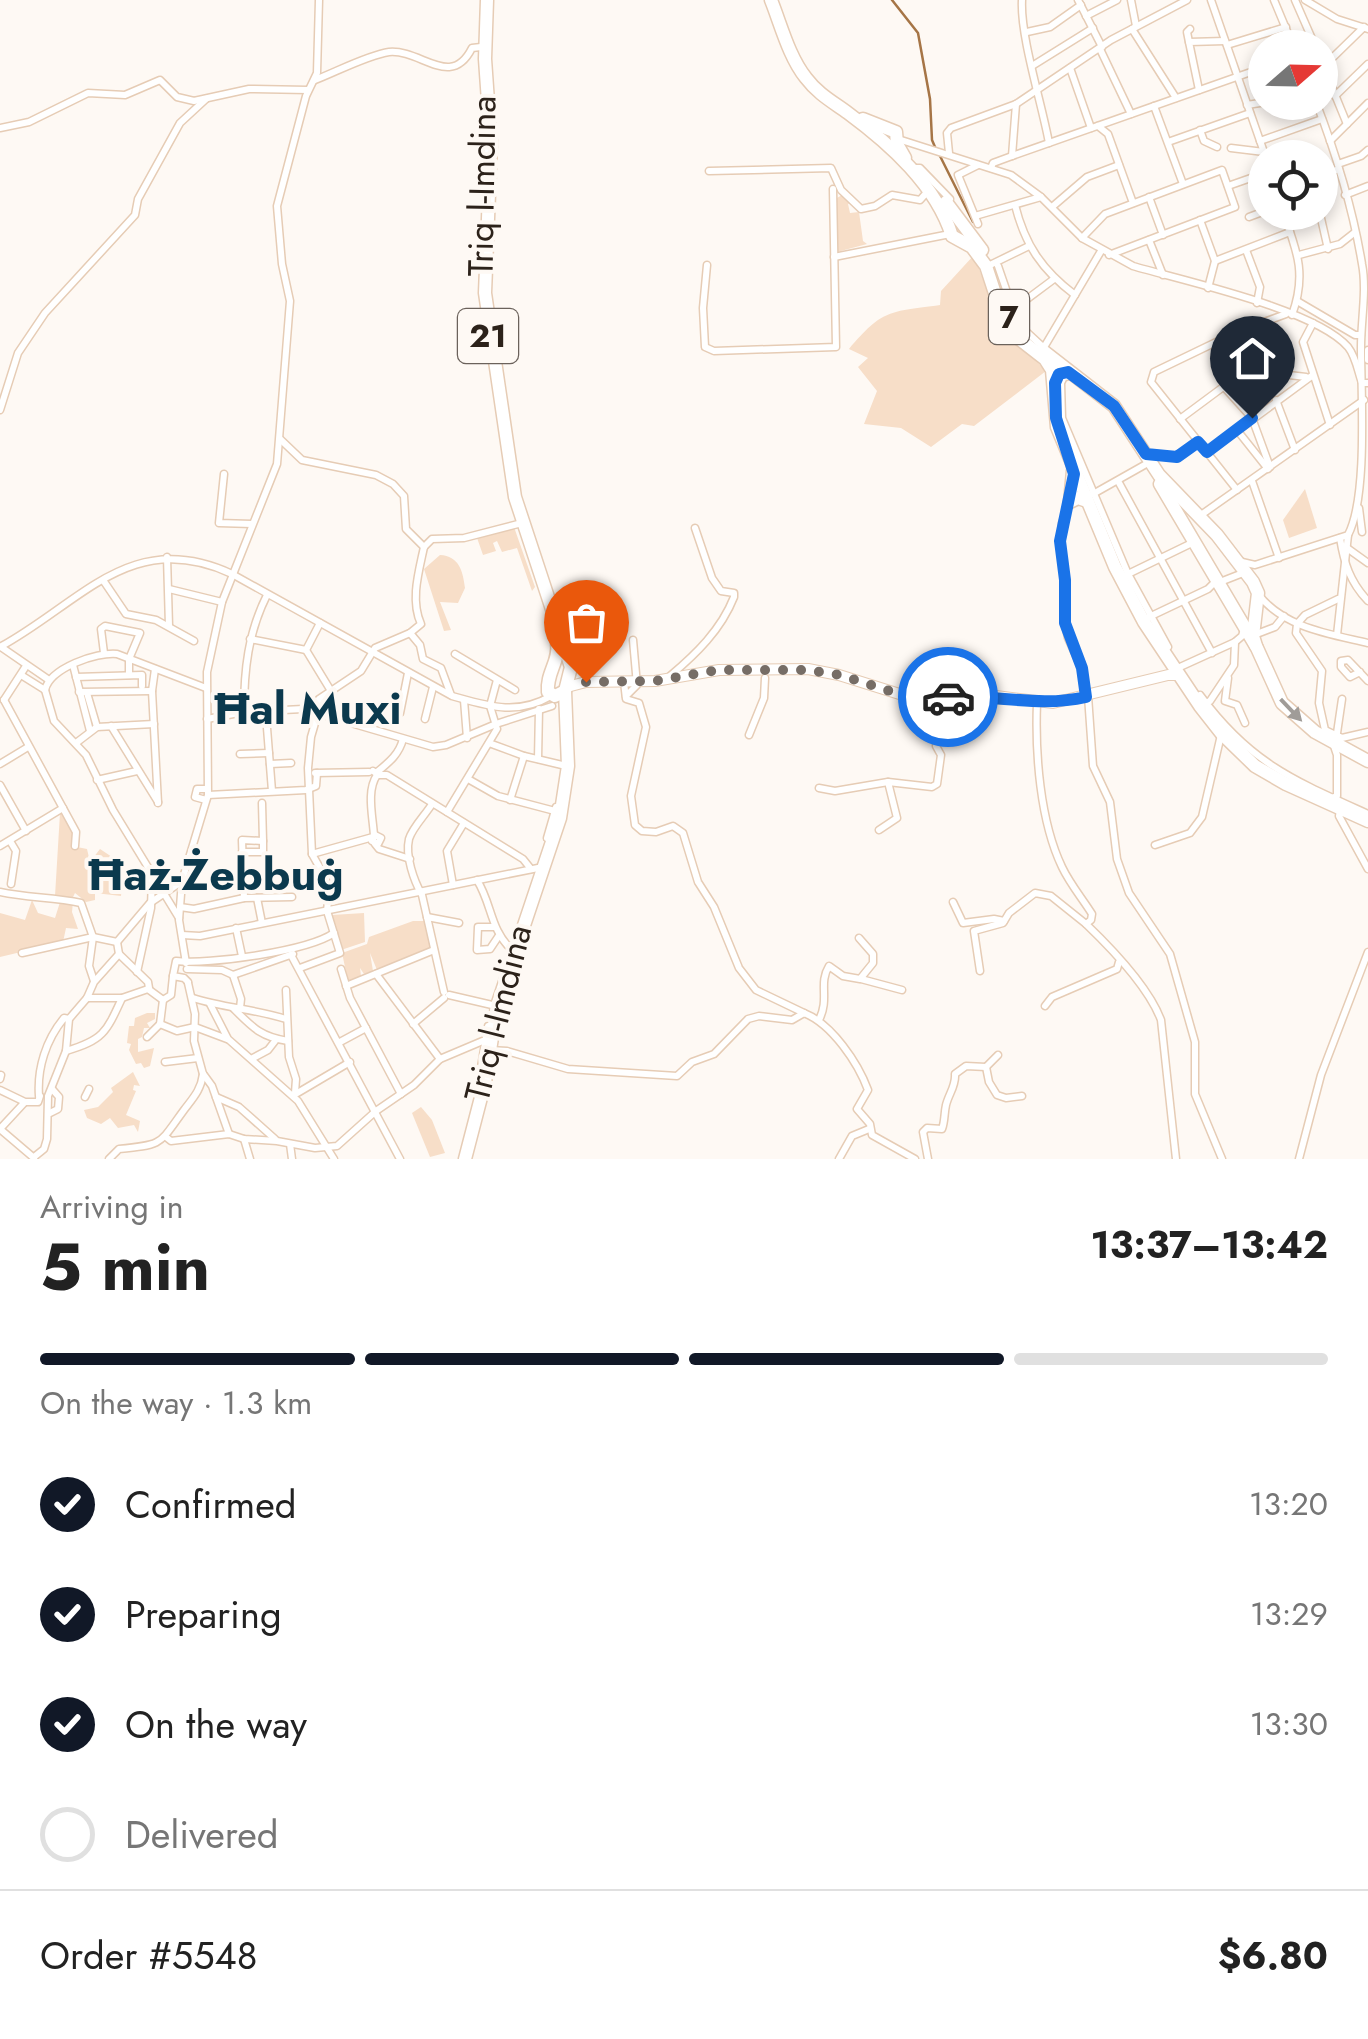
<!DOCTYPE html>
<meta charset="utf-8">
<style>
:root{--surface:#fff;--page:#f6f6f6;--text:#222;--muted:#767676;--line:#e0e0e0;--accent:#111827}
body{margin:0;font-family:Jost,sans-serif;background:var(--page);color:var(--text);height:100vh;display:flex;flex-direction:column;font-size:38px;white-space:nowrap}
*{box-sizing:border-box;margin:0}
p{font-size:32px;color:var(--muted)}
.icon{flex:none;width:55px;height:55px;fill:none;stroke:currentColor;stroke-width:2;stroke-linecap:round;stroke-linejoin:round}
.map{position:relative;height:1159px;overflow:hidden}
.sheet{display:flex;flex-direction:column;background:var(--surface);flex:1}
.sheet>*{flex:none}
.needle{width:65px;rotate:70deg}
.fabs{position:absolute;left:1248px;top:30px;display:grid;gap:20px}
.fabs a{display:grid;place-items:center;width:90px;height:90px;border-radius:50%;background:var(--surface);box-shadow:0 5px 15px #0003;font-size:50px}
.pin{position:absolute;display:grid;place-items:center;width:85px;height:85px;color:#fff;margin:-102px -42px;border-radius:50% 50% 50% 0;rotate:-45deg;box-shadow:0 0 10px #0007}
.pin .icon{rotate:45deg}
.courier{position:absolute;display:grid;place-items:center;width:100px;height:100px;margin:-50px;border:8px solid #1a73e8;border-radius:50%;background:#fff;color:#222;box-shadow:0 2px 12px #0007}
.summary em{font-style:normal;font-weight:700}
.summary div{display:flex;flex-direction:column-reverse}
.summary{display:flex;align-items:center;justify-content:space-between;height:170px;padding:0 40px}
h1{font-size:65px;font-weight:700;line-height:75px}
.bar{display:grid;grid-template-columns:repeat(4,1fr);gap:15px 10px;align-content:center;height:120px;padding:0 40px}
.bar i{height:12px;border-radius:8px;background:var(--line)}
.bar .on{background:var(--accent)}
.bar p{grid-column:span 4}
.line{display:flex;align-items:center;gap:25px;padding:0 40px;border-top:2px solid var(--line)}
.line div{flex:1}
ol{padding:0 40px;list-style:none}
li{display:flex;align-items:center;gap:30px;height:110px}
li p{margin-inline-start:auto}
li .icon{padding:10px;border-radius:50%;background:var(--accent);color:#fff;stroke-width:4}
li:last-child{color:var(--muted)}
li i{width:55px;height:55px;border:5px solid var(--line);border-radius:50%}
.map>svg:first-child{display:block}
.green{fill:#f7dec8}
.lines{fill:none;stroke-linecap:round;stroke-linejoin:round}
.stream{stroke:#a67546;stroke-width:2.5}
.minor-casing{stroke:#e6ccb5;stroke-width:9}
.major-casing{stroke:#e6ccb5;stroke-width:12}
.highway-casing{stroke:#e6ccb5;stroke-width:15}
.minor{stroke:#fff;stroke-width:6}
.major{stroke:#fff;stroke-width:10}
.highway{stroke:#fff;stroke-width:12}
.oneway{fill:#a09c98}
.done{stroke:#766d66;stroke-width:10;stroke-dasharray:0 18}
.route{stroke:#1a73e8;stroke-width:12}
.labels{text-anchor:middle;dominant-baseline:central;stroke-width:8;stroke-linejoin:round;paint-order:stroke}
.shield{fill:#fef9f4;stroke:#6b625b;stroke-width:2.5}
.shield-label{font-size:32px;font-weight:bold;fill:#2c221a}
.street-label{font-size:35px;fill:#2c221a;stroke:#fef9f4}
.district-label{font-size:45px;font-weight:bold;fill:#0b394d;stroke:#fef9f4}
</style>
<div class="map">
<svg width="1368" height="1159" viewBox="0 0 1368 1159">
<rect width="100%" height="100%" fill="#fef9f4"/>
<g class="green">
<polygon points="844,194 852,202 848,204 850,213 859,212 863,241 867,244 837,252 835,199"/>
<path d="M974,255l25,68 47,48 -72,55 -12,-2 -31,23 -30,-19 -37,-4 13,-33 -19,-24 10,-9 -19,-9c34,-40 40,-37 91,-44l1,-14z"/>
<polygon points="1305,489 1317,528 1289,538 1283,520"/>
<polygon points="514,527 535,587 532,591 517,548 502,552 497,541 493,543 496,551 483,555 476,535"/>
<path d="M440,555c19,1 23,16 25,33l-7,15 -18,-1 11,28 -7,1 -20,-62z"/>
<polygon points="60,813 65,815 75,834 77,847 87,849 90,862 100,849 124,865 121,896 95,893 95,900 86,902 75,893 72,899 55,896"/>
<polygon points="61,899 73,902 72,912 78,929 66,928 63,942 0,957 0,913 25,920 32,900 38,913 55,918"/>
<polygon points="364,913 365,942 341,950 332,915"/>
<polygon points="413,921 425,921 431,946 429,950 377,970 370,953 373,971 364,974 360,968 361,976 348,981 342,953 367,944 369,937"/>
<polygon points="147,1013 155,1013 155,1019 147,1023 150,1028 144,1028 142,1037 138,1039 138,1052 154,1048 150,1066 144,1068 141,1063 136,1064 129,1050 131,1044 127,1043 129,1026 134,1026 135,1018"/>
<polygon points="133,1072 140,1086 134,1085 133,1090 136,1091 126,1115 140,1121 138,1132 134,1125 118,1128 110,1118 101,1124 87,1118 84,1110 98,1107 113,1092 111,1088"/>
<polygon points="421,1107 432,1120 445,1153 430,1157 412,1113"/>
</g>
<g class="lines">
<g class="stream">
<polyline points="892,0 918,33 930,99 932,140 935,147"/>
<polyline points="939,154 973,222"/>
</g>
<defs>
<g id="minor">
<path d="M1022,0c-2,36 20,104 27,143"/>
<polyline points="1078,0 1102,47"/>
<polyline points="1131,0 1136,26"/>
<polyline points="1211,0 1266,158"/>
<polyline points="1274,0 1294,48"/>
<polyline points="1295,0 1316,48"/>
<polyline points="1305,0 1337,19 1368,29"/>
<polyline points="1086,16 1117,0"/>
<polyline points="1132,29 1176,98"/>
<polyline points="1027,32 1050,27 1081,5"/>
<polyline points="1189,42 1187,32 1190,29"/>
<polyline points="1227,45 1286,27"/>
<polyline points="1100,49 1131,114"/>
<polyline points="1320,58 1347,124"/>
<polyline points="1032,66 1093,28"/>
<polyline points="1324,66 1364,27"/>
<polyline points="1070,68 1091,128"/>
<path d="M315,80c21,-8 53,-25 74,-28 32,-3 62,38 83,-4l9,-1"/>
<polyline points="1199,90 1189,42 1225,41"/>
<polyline points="1335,96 1368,64"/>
<polyline points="1247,105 1266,102"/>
<polyline points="1154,106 1183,184"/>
<polyline points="1098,126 1108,134 1133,203"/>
<polyline points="0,128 29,122 88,93 125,95 160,80 177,97 194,101 249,89 308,90"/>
<polyline points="1200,130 1204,141 1217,147"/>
<path d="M898,139l113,36 30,22 41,41 51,28c51,15 182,43 215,81 8,10 10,25 14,36h6"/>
<polyline points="1260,141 1322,119"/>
<polyline points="1330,141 1368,103"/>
<polyline points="1168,142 1250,113"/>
<polyline points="1231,148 1264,152"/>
<polyline points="949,153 947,133 951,128 1016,104 1111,40 1187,0"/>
<polyline points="1012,156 1016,104"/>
<polyline points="1338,164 1361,156 1368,150"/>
<polyline points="916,168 920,168 950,199"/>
<polyline points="991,168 993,163 1012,156 1265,67"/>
<polyline points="709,171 831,168 841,190 861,209 875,206 892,195 920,200 928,191"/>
<polyline points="1320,176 1339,169"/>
<polyline points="1228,186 1265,173"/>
<polyline points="1345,195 1368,186"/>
<polyline points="1149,197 1163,235"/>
<path d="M1015,205c10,40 27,65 60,90"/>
<polyline points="1052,207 1087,177 1119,165"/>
<path d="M1283,212c14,39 24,62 9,103"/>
<polyline points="975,216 1041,197"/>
<polyline points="1249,217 1265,211"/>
<polyline points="1200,220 1215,261 1208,288"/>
<polyline points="978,224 958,175 978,165"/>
<polyline points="1288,224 1320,214 1328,249"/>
<polyline points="1082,238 1105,214 1222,170 1235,207 1109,255"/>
<polyline points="1149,240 1163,275"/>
<polyline points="1246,250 1260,287 1257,303"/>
<polyline points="1299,255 1340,244 1354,233"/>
<polyline points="834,257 950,234"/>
<polyline points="1215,261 1290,232"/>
<polyline points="707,265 703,308 705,347 714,351 836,347 833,189"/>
<polyline points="990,265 1029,246"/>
<polyline points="998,266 1018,324 1044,348"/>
<polyline points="1297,301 1355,335 1361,335"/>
<polyline points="1007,314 1054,279"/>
<polyline points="1313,323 1303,342 1330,425"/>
<polyline points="1237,333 1246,370"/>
<polyline points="1043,349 1101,251"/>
<polyline points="1368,350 1368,360"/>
<polyline points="1072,376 1064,377 1061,383 1062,418 1128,574 1168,647"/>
<polyline points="1224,387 1252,418 1270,467"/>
<polyline points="1276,400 1295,450"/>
<polyline points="0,410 18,353 45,313 135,215 138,199 180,123 206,99"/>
<polyline points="1180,419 1246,370 1306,377"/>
<polyline points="1237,430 1268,469"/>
<polyline points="280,439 302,460 376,475 393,484 404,496 406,529 424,547"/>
<polyline points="1207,453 1313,375"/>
<polyline points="1147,454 1177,457 1199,442"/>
<polyline points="224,474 219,523 252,524"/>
<polyline points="1118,481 1212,653"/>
<polyline points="1252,481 1279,558"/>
<polyline points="1237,490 1151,382 1154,372 1237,332 1286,314"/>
<polyline points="1093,494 1148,463"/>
<polyline points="1069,504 1062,523 1061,541 1065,580 1065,623 1068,638 1081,667 1085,696"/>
<polyline points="1359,508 1362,532"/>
<polyline points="1201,515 1364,400"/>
<path d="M1340,538c4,25 10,44 28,63"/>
<polyline points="424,547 432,539 464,538 518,524"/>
<polyline points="1347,548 1368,563"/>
<polyline points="167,557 169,626"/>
<path d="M1242,562l13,3 93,-30c20,-38 13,-141 13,-188 0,-27 6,-57 1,-83 -9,-55 -26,-110 -46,-162"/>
<polyline points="1128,574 1194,542"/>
<polyline points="103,580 126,614 156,620 194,641"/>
<polyline points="169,589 222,602"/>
<path d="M1258,594c26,34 72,40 110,49"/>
<polyline points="1149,617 1208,589 1216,581 1220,582 1243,573"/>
<polyline points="320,623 306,650 331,691"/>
<polyline points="1297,624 1296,633 1322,671 1319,703 1325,730 1342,738 1368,732"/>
<polyline points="1297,624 1305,615 1338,599"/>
<polyline points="410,633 420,645 423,659 441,668 451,695"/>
<polyline points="1254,635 1275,627 1284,616"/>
<polyline points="1337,635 1348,535"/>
<polyline points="250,639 306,650"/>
<path d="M0,647c81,-44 131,-120 232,-73l220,122c36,10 65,20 99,0"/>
<polyline points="1,647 49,680"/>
<polyline points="104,653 101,629 105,626 140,633 129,659 129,675"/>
<polyline points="455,654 515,690"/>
<polyline points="73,665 90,731"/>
<polyline points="1180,667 1235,642 1242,636 1244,629"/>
<polyline points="155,669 152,691 158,803"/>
<polyline points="1360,672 1350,677 1341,667 1341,661 1348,660 1368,681"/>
<polyline points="21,675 45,690"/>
<path d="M670,676c26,-22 51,-46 64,-79v-4l-13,-2 -9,-13 -17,-50"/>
<polyline points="76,677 142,675 142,686"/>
<polyline points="1228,678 1225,701 1237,705 1245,723"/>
<polyline points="624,682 626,699 639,703 646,727 631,796 635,825 642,831 656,832 673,826 683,833 698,882 714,907 739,968 756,990 804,1013"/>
<polyline points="45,690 54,721 86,755 113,810 179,918"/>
<path d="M45,690c5,-22 51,-38 72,-36l89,34"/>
<polyline points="79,692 152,691"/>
<polyline points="87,693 97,727"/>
<path d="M1200,695c50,68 93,85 168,119"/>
<polyline points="626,696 637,685 633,640"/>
<polyline points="1088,696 1093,766 1110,802 1117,859 1129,893 1170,954 1195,1042 1195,1094 1222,1159"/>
<polyline points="4,700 76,832 75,846"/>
<polyline points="4,700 26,666"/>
<polyline points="464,700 467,738"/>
<path d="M1037,703c-2,50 3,118 25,164 8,17 20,31 30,47l-1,6 -5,4c25,24 63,64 75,96l15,139"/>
<polyline points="1205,703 1210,701 1234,665 1235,642"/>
<path d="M244,712c0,-42 4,-79 23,-117"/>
<path d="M313,712l6,-13 42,-28 14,-23 35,-15 11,-9c-11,-24 -2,-53 3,-77"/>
<polyline points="400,713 408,673"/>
<polyline points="207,719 244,712 303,709 433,747 446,745 496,724 552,706"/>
<polyline points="425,719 433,687"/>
<polyline points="111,726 158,802"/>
<polyline points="267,728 272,791"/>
<polyline points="1337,733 1342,699"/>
<polyline points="749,735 764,698 765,678"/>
<polyline points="76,743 97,727 154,724"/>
<polyline points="489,743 524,756 562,765"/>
<polyline points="1333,743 1337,755 1337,796 1334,797"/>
<polyline points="240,754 269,753"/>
<polyline points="538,759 539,709"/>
<polyline points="0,764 28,747"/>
<polyline points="270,764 291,763"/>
<path d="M373,771l3,2c12,-10 23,-18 27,-34"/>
<polyline points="315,773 369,772"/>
<polyline points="377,775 387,775 523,859 531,869"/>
<polyline points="468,779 498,796 555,811"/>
<polyline points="97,780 137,771"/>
<polyline points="0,785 26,831"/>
<polyline points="819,788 835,791 888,782"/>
<polyline points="208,795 306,790 316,786 317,773"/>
<polyline points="206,800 195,797 197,789 207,789"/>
<polyline points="510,800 524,756"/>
<path d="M432,804c-6,10 -20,24 -23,35 -4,17 5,42 13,56l22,97"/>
<polyline points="1340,810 1339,816 1368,869"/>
<polyline points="447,812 497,729 490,706 497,680"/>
<polyline points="879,830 897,818 888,782 932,787 937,784 941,755 936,746 939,731 934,698"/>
<polygon points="375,835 381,838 378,844 372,841"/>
<path d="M374,836c-1,-19 -8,-45 3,-61"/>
<polyline points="547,838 556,807"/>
<polyline points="10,841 16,851 11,884"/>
<polyline points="375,844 379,849 410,859"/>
<polyline points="1155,845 1190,833 1202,817 1221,735"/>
<polyline points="0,846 63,808"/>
<polyline points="242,852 263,852 263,841"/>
<polyline points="312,854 373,837"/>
<path d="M477,880c15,24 13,49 34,69"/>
<polyline points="453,885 447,851 464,823"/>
<path d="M0,892c27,6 54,5 81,11l12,34 -4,29 5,15"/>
<polyline points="244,898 242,840 263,841 262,803"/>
<polyline points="257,898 262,923"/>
<polyline points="953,902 963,923 994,919 1004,921"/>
<polyline points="180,907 194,909 244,898 292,897"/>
<polyline points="427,917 459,923"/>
<polyline points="495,927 478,927 477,950 490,949 498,937"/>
<polyline points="236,928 242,956"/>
<polyline points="182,935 200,936 538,868"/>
<polyline points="117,942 150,903 181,882"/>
<polyline points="22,953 93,937 117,942"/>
<polyline points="119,954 148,982 149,988"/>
<polyline points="291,955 400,1159"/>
<polyline points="186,963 179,920 182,881 208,795 207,672 222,602 277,464 290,301 282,264 277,206 306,96 317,73 319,0"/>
<polyline points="300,968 340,953 327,911 329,892 325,877 312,854 308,768 311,737 318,713"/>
<polyline points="187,969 222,970 233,975 293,954"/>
<polyline points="341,969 350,998 401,1094"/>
<polyline points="980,971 974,931 1003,923 1009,913 1035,893 1051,896 1086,924"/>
<polyline points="137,972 151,908 152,876"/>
<polyline points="376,974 440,1059"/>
<polyline points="233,975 241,999 240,1008"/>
<polyline points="861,979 902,990"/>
<path d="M188,982l-4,-4 -11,-2 3,-15c33,4 132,-10 158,-28"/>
<polyline points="188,983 195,1014 194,1041 203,1074"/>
<polyline points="346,986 434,950"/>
<polyline points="286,990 289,1057 296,1079 295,1093"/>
<polyline points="449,995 492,1005"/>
<polyline points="87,998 122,998 148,989 163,1000"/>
<path d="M193,998c31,10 62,11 93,21"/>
<polyline points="163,1000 171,995 173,976"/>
<polyline points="210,1004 228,1039 298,1101 334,1159"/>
<polyline points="1045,1006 1052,997 1117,969 1119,962"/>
<path d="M233,1008c20,20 28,29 55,33"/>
<path d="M819,1020c11,-22 -1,-36 10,-54l14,10 17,3 13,-16v-9l-14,-16"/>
<polyline points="160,1024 177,1031 195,1027 227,1039"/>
<polyline points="413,1024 444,998"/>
<polyline points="147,1037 160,1024 163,1000"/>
<polyline points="340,1042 366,1028"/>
<path d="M490,1050l17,1 61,18 109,7 15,-14 22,-8 34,-35 11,-3 33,4 12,-7c28,11 54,50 64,77l-11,19 13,15 2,11 43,24"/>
<path d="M66,1051c37,-11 40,-18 56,-53"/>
<polyline points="253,1058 268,1050 275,1041"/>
<polyline points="165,1062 198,1058"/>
<polyline points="986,1067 989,1082 997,1095 1006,1098 1022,1096"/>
<polyline points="480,1073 488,1026"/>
<polyline points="204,1075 212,1086 229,1134"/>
<polyline points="0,1079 1,1075"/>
<polyline points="0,1090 25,1102 38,1102 40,1096"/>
<polyline points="294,1095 350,1062"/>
<path d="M39,1096c-2,-28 7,-56 25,-78l5,1"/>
<polyline points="85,1097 89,1089"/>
<polyline points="216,1097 239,1107 275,1139"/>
<polyline points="50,1113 58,1109 59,1097 52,1089"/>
<polyline points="0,1129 34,1158"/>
<polyline points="0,1129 24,1103"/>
<polyline points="166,1137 171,1141 229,1134 244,1139 277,1141 315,1148 337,1146 376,1111 414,1085 440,1059 485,1040"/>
<polyline points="244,1139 250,1159"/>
<polyline points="290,1144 292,1159"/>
<polyline points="34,1157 44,1149 47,1139 48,1096 66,1051 69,1019 87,998 94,982 119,954 117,942"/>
<path d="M109,1159l10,-10c45,-4 40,-5 65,-39 9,-12 17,-20 19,-36"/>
<polyline points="839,1159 852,1136 869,1129"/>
<path d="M928,1159l-5,-27 4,-4 15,1c3,-8 2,-15 4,-24 3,-12 10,-19 9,-31l11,-8 20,1 12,-12"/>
<polyline points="1299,1159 1321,1075 1368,952"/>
</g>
<polyline id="major" points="567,687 586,682 655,681 719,670 808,669 839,675 909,697 996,696 1053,703 1168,675 1179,675"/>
<g id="highway">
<path d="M771,0c10,25 18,57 35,78 12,16 27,24 42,35 42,31 88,72 104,123l20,11 14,19 17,52 15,20 27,21 7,11 5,57 58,140 29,55 56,84 22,28 33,32 31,18 82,37"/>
<polyline points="863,119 896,132 897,144 905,158"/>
<polyline points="946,202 982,250"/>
<polyline points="1042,350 1114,406 1159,475 1217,535 1253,582 1258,593 1253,636 1256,646"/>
<polyline points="1073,471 1070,502 1078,498 1087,501"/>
<polyline points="1160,484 1257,648 1282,703 1315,732 1368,761"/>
<path d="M557,643c3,18 -11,30 -9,49l7,4 10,-5"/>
<polyline points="465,1159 485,1082 497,1006 560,818 568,766 565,691 571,667 515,497 485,293 491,144 485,59 487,0"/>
</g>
</defs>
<use href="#minor" class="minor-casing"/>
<use href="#major" class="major-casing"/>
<use href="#highway" class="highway-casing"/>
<use href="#minor" class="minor"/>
<use href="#major" class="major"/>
<use href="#highway" class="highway"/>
</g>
<defs><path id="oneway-solid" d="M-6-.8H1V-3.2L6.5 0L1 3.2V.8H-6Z" transform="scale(2.5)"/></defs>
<use class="oneway" href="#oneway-solid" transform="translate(1291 710) rotate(46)"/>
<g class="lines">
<polyline class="done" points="586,682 655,681 718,670 808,670 840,675 908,697 948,697"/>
<path class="route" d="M948,697c48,-3 90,11 138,0l-4,-29 -17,-45v-43l-5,-39 14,-67 -18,-56 -1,-35 4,-9 9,-2 46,34 32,48 31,3 21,-15 9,10 45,-34"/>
</g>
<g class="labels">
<g class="shield">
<rect x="989" y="290" width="40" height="54" rx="8"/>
<rect x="458" y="309" width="60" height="54" rx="8"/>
</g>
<g class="shield-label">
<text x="1009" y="317">7</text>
<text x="488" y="336">21</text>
</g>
<g class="street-label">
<text transform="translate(482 186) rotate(-89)">Triq l-Imdina</text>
<text transform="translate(498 1013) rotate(-76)">Triq l-Imdina</text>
</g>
<g class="district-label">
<text x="308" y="708">Ħal Muxi</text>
<text x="216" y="874">Ħaż-Żebbuġ</text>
</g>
</g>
</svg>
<div class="fabs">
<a><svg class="needle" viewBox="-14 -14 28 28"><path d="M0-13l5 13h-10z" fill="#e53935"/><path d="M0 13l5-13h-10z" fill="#767676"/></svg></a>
<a><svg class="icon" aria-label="locate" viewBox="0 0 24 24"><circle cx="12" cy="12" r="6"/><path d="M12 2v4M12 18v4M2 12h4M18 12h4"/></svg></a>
</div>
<div class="pin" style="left:586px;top:682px;background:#ea580c"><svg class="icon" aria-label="bag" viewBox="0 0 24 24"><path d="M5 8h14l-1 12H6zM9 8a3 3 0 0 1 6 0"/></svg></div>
<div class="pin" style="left:1252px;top:418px;background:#1f2937"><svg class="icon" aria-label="home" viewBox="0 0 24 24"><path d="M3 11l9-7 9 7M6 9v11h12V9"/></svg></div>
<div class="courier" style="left:948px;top:697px"><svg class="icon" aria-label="car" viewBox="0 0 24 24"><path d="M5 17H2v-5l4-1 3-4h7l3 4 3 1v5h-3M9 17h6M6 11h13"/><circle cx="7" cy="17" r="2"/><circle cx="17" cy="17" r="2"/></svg></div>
</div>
<section class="sheet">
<div class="summary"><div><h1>5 min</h1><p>Arriving in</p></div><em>13:37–13:42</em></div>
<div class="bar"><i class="on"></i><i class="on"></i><i class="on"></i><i></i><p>On the way · 1.3 km</p></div>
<ol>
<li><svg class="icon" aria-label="check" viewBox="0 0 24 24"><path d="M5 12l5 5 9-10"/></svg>Confirmed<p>13:20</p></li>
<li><svg class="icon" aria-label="check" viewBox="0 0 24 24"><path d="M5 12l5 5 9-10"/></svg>Preparing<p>13:29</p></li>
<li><svg class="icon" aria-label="check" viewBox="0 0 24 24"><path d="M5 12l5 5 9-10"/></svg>On the way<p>13:30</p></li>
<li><i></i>Delivered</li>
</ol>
<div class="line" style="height:130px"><div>Order #5548</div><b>$6.80</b></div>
</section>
